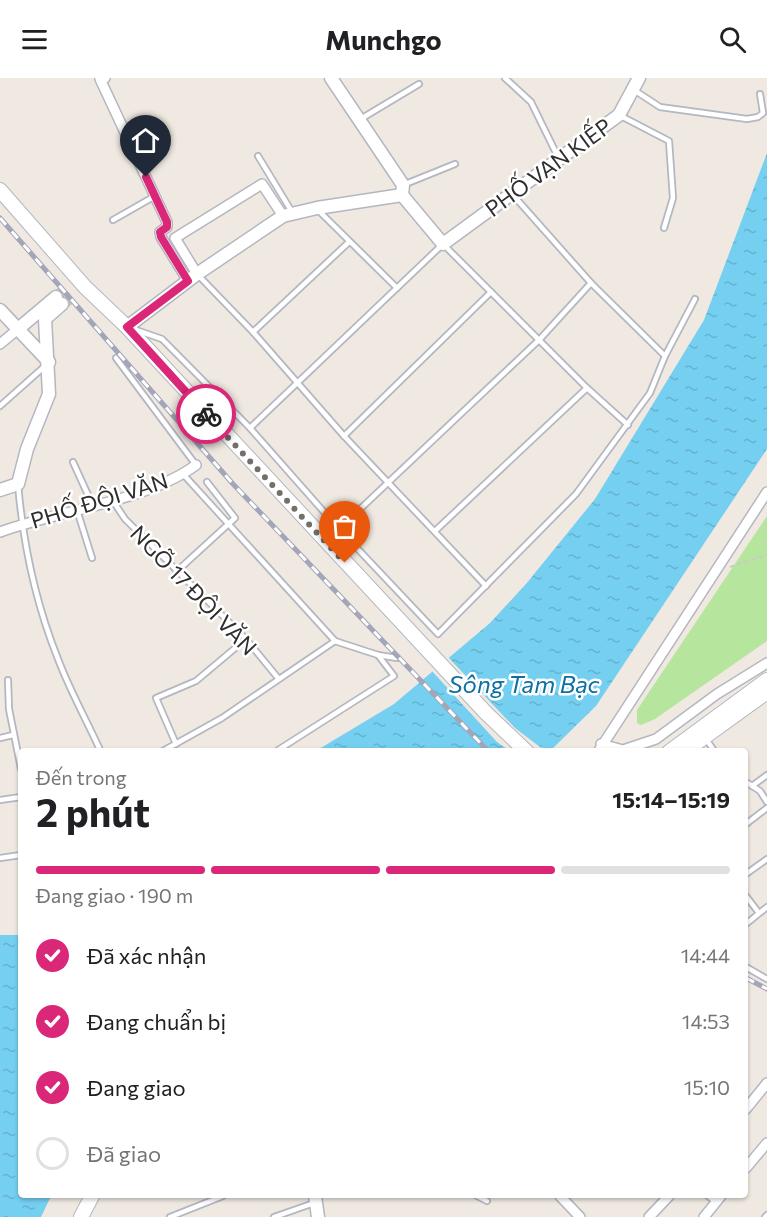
<!DOCTYPE html>
<html lang="vi">
<meta charset="utf-8">
<style>
:root{--surface:#fff;--page:#f6f6f6;--text:#202124;--muted:#757577;--line:#e0e0e0;--accent:#db2777}
body{margin:0;font-family:Commissioner,sans-serif;background:var(--page);color:var(--text);height:100vh;display:flex;flex-direction:column;font-size:22px;white-space:nowrap}
*{box-sizing:border-box;margin:0}
p{font-size:20px;color:var(--muted)}
.icon{flex:none;width:33px;height:33px;fill:none;stroke:currentColor;stroke-width:2;stroke-linecap:round;stroke-linejoin:round}
.map{position:relative;flex:1;overflow:hidden}
.sheet{position:absolute;left:18px;top:670px;width:730px;height:450px;display:flex;flex-direction:column;background:var(--surface);border-radius:6px;box-shadow:0 2px 4px #0004}
.sheet>*{flex:none}
.pin{position:absolute;display:grid;place-items:center;width:51px;height:51px;color:#fff;margin:-62px -26px;border-radius:50% 50% 50% 0;rotate:-45deg;box-shadow:0 0 6px #0007}
.pin .icon{rotate:45deg}
.courier{position:absolute;display:grid;place-items:center;width:60px;height:60px;margin:-30px;border:4px solid #db2777;border-radius:50%;background:#fff;color:#222;box-shadow:0 2px 8px #0007}
.headline em{font-style:normal;font-weight:700}
.headline div{display:flex;flex-direction:column-reverse}
.headline{display:flex;align-items:center;justify-content:space-between;height:102px;padding:0 18px}
h1{font-size:39px;font-weight:700;line-height:45px}
.bar{display:grid;grid-template-columns:repeat(4,1fr);gap:9px 6px;align-content:center;height:72px;padding:0 18px}
.bar i{height:8px;border-radius:4px;background:var(--line)}
.bar .on{background:var(--accent)}
.bar p{grid-column:span 4}
ol{padding:0 18px;list-style:none}
li{display:flex;align-items:center;gap:18px;height:66px}
li p{margin-inline-start:auto}
li .icon{padding:6px;border-radius:50%;background:var(--accent);color:#fff;stroke-width:4}
li:last-child{color:var(--muted)}
li i{width:33px;height:33px;border:3px solid var(--line);border-radius:50%}
header{display:flex;justify-content:space-between;align-items:center;height:78px;padding:0 18px;background:var(--surface);font-size:27px;font-weight:700}
.map>svg:first-child{display:block}
.park{fill:#b6e59e}
.water{fill:url(#water-ripples)}
.pier{fill:#efe9e1}
.lines{fill:none;stroke-linecap:round;stroke-linejoin:round}
.tertiary-tunnel{stroke:#c8c4bd;stroke-width:12;stroke-dasharray:12 6;stroke-linecap:butt}
.service-casing{stroke:#b4b7c1;stroke-width:8}
.minor-casing{stroke:#b4b7c1;stroke-width:12}
.tertiary-casing{stroke:#b4b7c1;stroke-width:15}
.secondary-casing{stroke:#b4b7c1;stroke-width:16}
.path{stroke:#c9c9c9;stroke-width:2;stroke-dasharray:4.5 3;stroke-linecap:butt}
.service{stroke:#fff;stroke-width:4.5}
.minor{stroke:#fff;stroke-width:9}
.tertiary{stroke:#fff;stroke-width:12}
.secondary{stroke:#fff;stroke-width:14}
.rail-casing{stroke:#a3a6b8;stroke-width:5}
.rail{stroke:#fff;stroke-width:3;stroke-dasharray:9;stroke-linecap:butt}
.done{stroke:#726f6d;stroke-width:6;stroke-dasharray:0 10.8}
.route{stroke:#db2777;stroke-width:8}
.labels{text-anchor:middle;dominant-baseline:central;stroke-width:5;stroke-linejoin:round;paint-order:stroke}
.street-label{font-size:22px;fill:#2e2e2e;stroke:#fff}
.water-label{font-size:24px;font-style:italic;fill:#0d6fa3;stroke:#fff}
</style>
<header><svg class="icon" aria-label="menu" viewBox="0 0 24 24"><path d="M4 6h16M4 12h16M4 18h16"/></svg>Munchgo<svg class="icon" aria-label="search" viewBox="0 0 24 24"><circle cx="10" cy="10" r="6"/><path d="M15 15l6 6"/></svg></header>
<div class="map">
<svg width="767" height="1139" viewBox="0 0 767 1139">
<defs>
<pattern id="water-ripples" width="26" height="14" patternUnits="userSpaceOnUse" patternTransform="scale(1.5)"><rect width="26" height="14" fill="#75cff0"/><path d="M2 4q2-2 4 0t4 0M15 11q2-2 4 0t4 0" fill="none" stroke="#66b2ce"/></pattern>
</defs>
<rect width="100%" height="100%" fill="#efe9e1"/>
<polygon class="park" points="767,438 767,563 655,641 641,647 637,645 637,632"/>
<g class="water">
<polygon points="767,75 767,371 596,628 550,673 314,674 394,626 490,545 526,506 595,421 704,242"/>
<polygon points="0,857 21,857 21,1118 51,1118 41,1139 0,1139"/>
</g>
<polygon class="pier" points="448,579 515,650 540,669 553,673 510,673 497,664 431,592"/>
<g class="lines">
<g class="tertiary-tunnel">
<polyline points="56,219 69,209"/>
<polyline points="62,226 75,217"/>
</g>
<defs>
<g id="service">
<polyline points="505,0 531,24 559,81"/>
<polyline points="634,12 660,29 747,41 758,39 763,35 760,16"/>
<polyline points="619,37 669,63 673,120 664,150"/>
<polyline points="359,42 419,6"/>
<polyline points="258,78 292,134"/>
<polyline points="403,107 455,86"/>
<polyline points="318,132 397,210"/>
<polyline points="113,142 155,118"/>
<polyline points="198,197 253,254 344,358 486,508"/>
<polyline points="136,252 162,261 250,350 339,451 438,556 576,416 650,315 665,278 591,205 513,117"/>
<polyline points="253,254 349,164"/>
<polyline points="665,278 695,221"/>
<polyline points="116,280 196,387"/>
<polyline points="0,328 45,288"/>
<polyline points="250,350 443,166 587,310 628,347"/>
<polyline points="344,358 491,214"/>
<polyline points="73,384 93,428"/>
<polyline points="183,396 335,563"/>
<path d="M18,406c5,59 18,120 40,175 12,32 29,62 43,93"/>
<polyline points="113,423 125,441 246,561 278,600"/>
<polyline points="77,432 92,480"/>
<polyline points="339,451 540,261 591,205"/>
<polyline points="435,453 587,310"/>
<polyline points="176,494 235,440 207,404"/>
<polyline points="8,602 9,631 21,691"/>
<polyline points="0,660 13,657"/>
<polyline points="706,661 715,674"/>
<polyline points="176,666 156,620 196,603 246,561"/>
<polyline points="161,674 222,640 335,563 378,577 397,580"/>
<polyline points="275,674 394,598 378,577"/>
<polyline points="746,704 760,713 767,724"/>
<polyline points="752,708 767,697"/>
<polyline points="0,722 21,719"/>
<polyline points="746,746 767,730"/>
<polyline points="0,780 21,777"/>
<polyline points="746,796 767,781"/>
<polyline points="746,818 759,835"/>
<polyline points="746,846 767,829"/>
<polyline points="746,889 767,901"/>
<polyline points="477,1118 487,1123"/>
<polyline points="708,1118 716,1124"/>
<polyline points="170,1139 223,1118"/>
<polyline points="274,1139 314,1125"/>
<polyline points="765,1139 767,1137"/>
</g>
<g id="minor">
<polyline points="105,0 100,1 167,144 167,149 160,154 161,159 188,203"/>
<polyline points="197,196 175,160 262,106 283,138"/>
<polyline points="0,266 18,251"/>
<path d="M0,454c60,-22 145,-30 196,-67"/>
<polyline points="601,666 623,672 656,661 717,616 767,585"/>
<polyline points="598,674 767,414"/>
<polyline points="746,1031 767,1005"/>
<polyline points="746,1090 767,1065"/>
<polyline points="560,1118 580,1139"/>
<polyline points="649,1139 669,1118"/>
<polyline points="704,1139 721,1118"/>
</g>
<g id="tertiary">
<polyline points="331,0 403,107 402,117"/>
<polyline points="0,232 49,284"/>
<polyline points="127,249 197,196 283,138 317,130 402,117 443,166 619,37 639,0"/>
<polyline points="18,251 56,219"/>
<polyline points="0,412 18,406 27,371 49,316 45,241 62,226"/>
<polyline points="315,1118 318,1139"/>
</g>
<g id="secondary">
<polyline points="0,112 85,209 127,249 486,635 527,674"/>
<polyline points="688,671 767,614"/>
<polyline points="669,674 767,602"/>
<polyline points="81,1139 92,1118"/>
</g>
</defs>
<use href="#service" class="service-casing"/>
<use href="#minor" class="minor-casing"/>
<use href="#tertiary" class="tertiary-casing"/>
<use href="#secondary" class="secondary-casing"/>
<polyline class="path" points="730,489 767,477"/>
<use href="#service" class="service"/>
<use href="#minor" class="minor"/>
<use href="#tertiary" class="tertiary"/>
<use href="#secondary" class="secondary"/>
<defs>
<g id="rail">
<polyline points="0,140 233,406 489,674"/>
<polyline points="746,900 767,911"/>
</g>
</defs>
<use href="#rail" class="rail-casing"/>
<use href="#rail" class="rail"/>
</g>
<g class="lines">
<polyline class="done" points="206,336 345,485"/>
<polyline class="route" points="146,99 167,144 167,149 160,154 161,159 188,203 127,249 206,336"/>
</g>
<g class="labels">
<g class="street-label">
<text transform="translate(548 89) rotate(-36)">PHỐ VẠN KIẾP</text>
<text transform="translate(99 422) rotate(-17)">PHỐ ĐỘI VĂN</text>
<text transform="translate(194 512) rotate(46)">NGÕ 17 ĐỘI VĂN</text>
</g>
<g class="water-label">
<text x="524" y="605">Sông Tam Bạc</text>
</g>
</g>
</svg>
<div class="pin" style="left:345px;top:485px;background:#ea580c"><svg class="icon" aria-label="bag" viewBox="0 0 24 24"><path d="M5 8h14l-1 12H6zM9 8a3 3 0 0 1 6 0"/></svg></div>
<div class="pin" style="left:146px;top:99px;background:#1f2937"><svg class="icon" aria-label="home" viewBox="0 0 24 24"><path d="M3 11l9-7 9 7M6 9v11h12V9"/></svg></div>
<div class="courier" style="left:206px;top:336px"><svg class="icon" aria-label="bike" viewBox="0 0 24 24"><circle cx="6" cy="16" r="4"/><circle cx="18" cy="16" r="4"/><path d="M6 16l4-8h5l3 8M10 8l3 8H6M13 5h3"/></svg></div>
<section class="sheet">
<div class="headline"><div><h1>2 phút</h1><p>Đến trong</p></div><em>15:14–15:19</em></div>
<div class="bar"><i class="on"></i><i class="on"></i><i class="on"></i><i></i><p>Đang giao · 190 m</p></div>
<ol>
<li><svg class="icon" aria-label="check" viewBox="0 0 24 24"><path d="M5 12l5 5 9-10"/></svg>Đã xác nhận<p>14:44</p></li>
<li><svg class="icon" aria-label="check" viewBox="0 0 24 24"><path d="M5 12l5 5 9-10"/></svg>Đang chuẩn bị<p>14:53</p></li>
<li><svg class="icon" aria-label="check" viewBox="0 0 24 24"><path d="M5 12l5 5 9-10"/></svg>Đang giao<p>15:10</p></li>
<li><i></i>Đã giao</li>
</ol>
</section>
</div>
